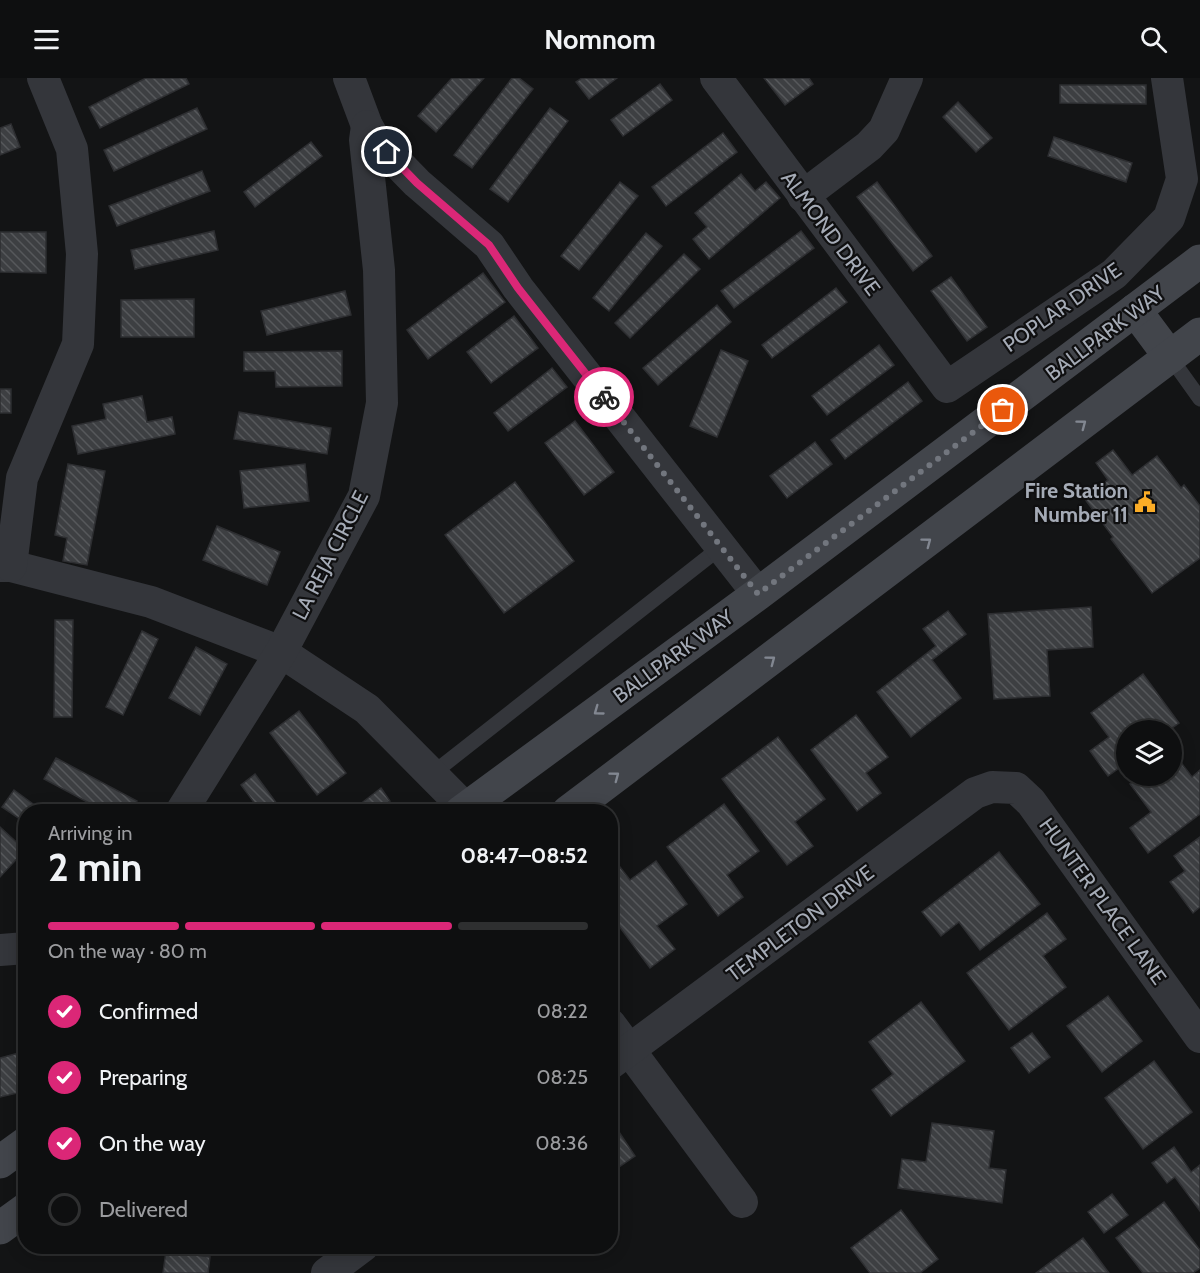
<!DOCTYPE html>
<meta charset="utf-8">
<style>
:root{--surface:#0e0f10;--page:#171819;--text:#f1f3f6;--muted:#9b9c9f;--line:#2e2f30;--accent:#db2777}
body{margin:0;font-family:Cabin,sans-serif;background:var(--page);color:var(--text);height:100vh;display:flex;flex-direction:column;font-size:22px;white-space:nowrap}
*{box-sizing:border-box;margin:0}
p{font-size:20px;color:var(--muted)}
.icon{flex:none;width:33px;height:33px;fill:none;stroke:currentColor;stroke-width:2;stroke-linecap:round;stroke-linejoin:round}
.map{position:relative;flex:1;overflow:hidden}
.panel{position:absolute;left:18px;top:726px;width:600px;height:450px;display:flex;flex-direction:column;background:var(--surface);border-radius:24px;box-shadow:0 3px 15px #0003,0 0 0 2px var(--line)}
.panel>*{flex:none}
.controls{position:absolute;left:1116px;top:642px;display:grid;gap:12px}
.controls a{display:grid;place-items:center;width:66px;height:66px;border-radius:50%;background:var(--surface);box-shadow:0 3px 15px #0003,0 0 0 2px var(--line);font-size:30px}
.pin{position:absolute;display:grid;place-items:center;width:51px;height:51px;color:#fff;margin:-26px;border:3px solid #fff;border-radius:50%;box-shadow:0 2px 6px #0007}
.courier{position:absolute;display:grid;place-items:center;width:60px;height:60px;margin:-30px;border:4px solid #db2777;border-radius:50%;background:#fff;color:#222;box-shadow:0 2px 8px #0007}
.headline em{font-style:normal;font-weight:800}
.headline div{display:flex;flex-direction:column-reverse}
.headline{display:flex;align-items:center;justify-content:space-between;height:102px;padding:0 30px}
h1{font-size:39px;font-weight:800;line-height:45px}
.bar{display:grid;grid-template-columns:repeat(4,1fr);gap:9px 6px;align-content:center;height:72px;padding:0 30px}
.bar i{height:8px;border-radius:4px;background:var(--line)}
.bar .on{background:var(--accent)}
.bar p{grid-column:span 4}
ol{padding:0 30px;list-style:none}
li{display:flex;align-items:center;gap:18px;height:66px}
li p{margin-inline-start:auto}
li .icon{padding:6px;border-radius:50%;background:var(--accent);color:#fff;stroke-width:4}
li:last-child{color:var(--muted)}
li i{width:33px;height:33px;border:3px solid var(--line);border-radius:50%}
header{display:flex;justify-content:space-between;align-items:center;height:78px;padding:0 30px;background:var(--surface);font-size:27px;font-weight:800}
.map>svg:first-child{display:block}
.building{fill:url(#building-back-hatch);stroke:#2d2e31;stroke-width:1.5}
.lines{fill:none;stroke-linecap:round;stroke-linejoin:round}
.lane{stroke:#34363b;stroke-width:15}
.street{stroke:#34363b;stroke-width:32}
.secondary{stroke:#42454b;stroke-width:33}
.oneway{stroke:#828791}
.done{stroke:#72767e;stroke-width:6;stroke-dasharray:0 10.8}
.route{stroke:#db2777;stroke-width:8}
.labels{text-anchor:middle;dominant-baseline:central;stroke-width:4.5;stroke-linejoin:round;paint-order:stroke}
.street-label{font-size:21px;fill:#a5abb6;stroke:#0f0f10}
.poi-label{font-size:21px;font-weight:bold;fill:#a5abb6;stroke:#0f0f10;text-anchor:end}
</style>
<header><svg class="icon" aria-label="menu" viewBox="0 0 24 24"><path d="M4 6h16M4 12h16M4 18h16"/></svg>Nomnom<svg class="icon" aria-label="search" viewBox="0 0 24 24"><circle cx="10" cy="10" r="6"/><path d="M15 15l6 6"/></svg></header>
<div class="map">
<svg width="1200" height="1195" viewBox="0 0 1200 1195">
<defs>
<pattern id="building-back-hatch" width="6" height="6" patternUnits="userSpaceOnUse" patternTransform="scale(1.5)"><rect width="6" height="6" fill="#3d3f42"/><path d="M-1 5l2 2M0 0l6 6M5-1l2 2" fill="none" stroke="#56585b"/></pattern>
</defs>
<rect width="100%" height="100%" fill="#131415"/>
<g class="building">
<polygon points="146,0 186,0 189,6 100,50 89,29"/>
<polygon points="452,0 484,0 436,54 418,38"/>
<polygon points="512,0 519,0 533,11 472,90 454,77"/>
<polygon points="582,0 617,0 589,21 576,4"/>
<polygon points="764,0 809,0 813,6 785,27"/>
<polygon points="660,6 672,22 623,58 611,42"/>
<polygon points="1060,7 1146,7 1146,26 1060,25"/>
<polygon points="958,24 992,60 976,74 943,39"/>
<polygon points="197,30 207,51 114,93 104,72"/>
<polygon points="550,30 568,43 508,124 490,111"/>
<polygon points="11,46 20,69 0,77 0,50"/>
<polygon points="723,55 737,74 666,128 652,109"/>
<polygon points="1054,59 1132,85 1126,104 1048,78"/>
<polygon points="311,64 322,78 255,129 244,114"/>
<polygon points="202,93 210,113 117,148 109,128"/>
<polygon points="741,96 755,113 766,104 780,120 709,181 693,161 707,149 695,135"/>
<polygon points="620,104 638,118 579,192 561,178"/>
<polygon points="877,104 932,178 913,193 857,119"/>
<polygon points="214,153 218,172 135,191 131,172"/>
<polygon points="801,153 814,170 734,230 721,213"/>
<polygon points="0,154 46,154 46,195 0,194"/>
<polygon points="646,155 662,168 609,233 593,220"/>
<polygon points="684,176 700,191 630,260 615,245"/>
<polygon points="483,195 505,224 428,281 407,252"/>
<polygon points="951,199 987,249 967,263 931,213"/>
<polygon points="836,210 847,224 772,280 762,267"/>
<polygon points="345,213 351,237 267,257 261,233"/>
<polygon points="194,221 194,259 121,259 121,222"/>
<polygon points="717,227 731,244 658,307 643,290"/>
<polygon points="514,238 538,270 491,305 467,274"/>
<polygon points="879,267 894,287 827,337 812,318"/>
<polygon points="721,272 748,283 717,359 690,348"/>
<polygon points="342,273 342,308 276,309 275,293 244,293 244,274"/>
<polygon points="552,290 567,309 508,353 494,335"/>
<polygon points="908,304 922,323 845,381 831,362"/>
<rect x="0" y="311" width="11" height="24"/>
<polygon points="142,318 147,344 172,339 175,356 78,376 72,348 106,341 103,326"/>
<polygon points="239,334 331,350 327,376 234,361"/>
<polygon points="575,343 614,394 584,417 545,365"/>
<polygon points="815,364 832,386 787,420 770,398"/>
<polygon points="1113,372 1132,397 1157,378 1181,410 1184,407 1200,428 1200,480 1152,515 1111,461 1113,459 1084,420 1108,402 1096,385"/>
<polygon points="68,386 105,393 87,487 63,483 67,460 55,457"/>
<polygon points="305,386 309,423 244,430 240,393"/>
<polygon points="515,404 574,483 504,535 445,457"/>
<polygon points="217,448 280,474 267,507 203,482"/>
<polygon points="1091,529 1093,569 1047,572 1050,618 994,621 988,536"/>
<polygon points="948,533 966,556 932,582 961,620 911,659 877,614 936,568 923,551"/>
<polygon points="55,542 73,542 72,639 54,639"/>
<polygon points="142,553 158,561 123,637 106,629"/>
<polygon points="196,569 227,586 200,637 169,620"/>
<polygon points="1143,596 1179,645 1169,652 1126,652 1126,685 1108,698 1090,673 1109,659 1091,635"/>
<polygon points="299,633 346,695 317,717 270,655"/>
<polygon points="856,637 888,679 866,695 881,715 857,733 811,672"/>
<polygon points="778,659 825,721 795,744 813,768 787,787 722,701"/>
<polygon points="1173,674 1192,699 1200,692 1200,736 1148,775 1130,750 1151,734 1130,706 1141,698 1172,698 1172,675"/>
<polygon points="56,680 137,723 131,734 106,734 44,701"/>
<polygon points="255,696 283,734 261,734 241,707"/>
<polygon points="381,710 390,723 376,734 350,734"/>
<polygon points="14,712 44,734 26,734 26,745 2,729"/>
<polygon points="724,726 759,773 727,797 743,819 718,838 667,769"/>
<polygon points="0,749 25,772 0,799"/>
<polygon points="1200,759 1200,829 1193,835 1170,804 1185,793 1174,778"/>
<polygon points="999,774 1040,826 980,872 959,844 941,858 922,834"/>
<polygon points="656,783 687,826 657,848 675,871 650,890 610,836 610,796 620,789 630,802"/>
<polygon points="1047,835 1066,861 1043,878 1066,909 1009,952 967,895"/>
<polygon points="1108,918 1142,963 1102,994 1067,948"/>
<polygon points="921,924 965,983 891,1038 872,1012 893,996 869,964"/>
<polygon points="1032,955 1050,979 1029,995 1011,970"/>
<polygon points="26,973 26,1013 0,1019 0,980"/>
<polygon points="1154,983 1192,1034 1143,1071 1105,1020"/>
<polygon points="932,1045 994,1053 989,1090 1006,1092 1002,1125 898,1110 902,1081 926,1084"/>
<polygon points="619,1054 635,1078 610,1095 610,1060"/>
<polygon points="1174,1069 1191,1094 1200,1087 1200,1133 1175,1099 1167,1105 1152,1085"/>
<polygon points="1112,1116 1128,1137 1104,1155 1088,1134"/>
<polygon points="1164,1124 1200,1172 1200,1190 1193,1195 1143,1195 1116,1160"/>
<polygon points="901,1132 938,1181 920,1195 870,1195 851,1170"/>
<polygon points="1083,1160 1109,1195 1036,1195"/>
<polygon points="166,1173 210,1179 208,1195 163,1195"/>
</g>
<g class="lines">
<g class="lane">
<polyline points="1170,279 1200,321"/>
<polyline points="432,696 721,469"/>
</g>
<g class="street">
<polyline points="349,0 367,48 375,62 417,105 489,167 518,210 758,516"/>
<polyline points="716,0 947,309 1114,196 1169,140 1182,101 1167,0"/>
<polyline points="803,118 869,68 884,52 907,0"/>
<polyline points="0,488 11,488 151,524 281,574 367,631 469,734"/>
<polyline points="11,488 22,400 78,266 82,176 72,71 43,0"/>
<polyline points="181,734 281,574 364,418 382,325 379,192 365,62 367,48"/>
<polyline points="0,872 26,870"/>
<polyline points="610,946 742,1124"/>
<polyline points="610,986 975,715 992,709 1016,710 1031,724 1200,959"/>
<polyline points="327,1195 363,1168"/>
</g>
<g class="secondary">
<polyline points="1135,232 1170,279"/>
<polyline points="461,734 758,516 1200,183"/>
<polyline points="568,734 1200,256"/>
<polyline points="0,1084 26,1065"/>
<polyline points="0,1150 26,1131"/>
</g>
</g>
<defs><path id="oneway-chevron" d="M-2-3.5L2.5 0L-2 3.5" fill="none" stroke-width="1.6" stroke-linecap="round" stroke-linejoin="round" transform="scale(1.5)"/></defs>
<g class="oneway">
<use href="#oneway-chevron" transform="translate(1082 346) rotate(-37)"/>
<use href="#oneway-chevron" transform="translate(927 464) rotate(-37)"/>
<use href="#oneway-chevron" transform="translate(771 582) rotate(-37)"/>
<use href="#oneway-chevron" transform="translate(598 633) rotate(144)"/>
<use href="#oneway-chevron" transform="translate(615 698) rotate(-37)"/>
</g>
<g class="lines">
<polyline class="done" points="604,319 758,516 1003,332"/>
<polyline class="route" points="387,74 417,105 489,167 518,210 604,319"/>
</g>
<defs>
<symbol id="civic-bare" viewBox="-9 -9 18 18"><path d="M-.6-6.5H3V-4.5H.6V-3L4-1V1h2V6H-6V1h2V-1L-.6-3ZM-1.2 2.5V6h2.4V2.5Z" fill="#faac27" stroke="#0f0f10" stroke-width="2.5" paint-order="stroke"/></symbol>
</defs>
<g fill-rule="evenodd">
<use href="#civic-bare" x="1130" y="409" width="30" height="30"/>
</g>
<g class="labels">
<g class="street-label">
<text transform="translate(831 155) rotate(53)">ALMOND DRIVE</text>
<text transform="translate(1062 229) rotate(-35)">POPLAR DRIVE</text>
<text transform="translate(1105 255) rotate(-37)">BALLPARK WAY</text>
<text transform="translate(330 477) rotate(-63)">LA REJA CIRCLE</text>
<text transform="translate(673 578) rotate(-36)">BALLPARK WAY</text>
<text transform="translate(1103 823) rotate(54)">HUNTER PLACE LANE</text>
<text transform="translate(800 845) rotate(-37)">TEMPLETON DRIVE</text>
</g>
<g class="poi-label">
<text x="1128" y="412">Fire Station<tspan x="1128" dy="24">Number 11</tspan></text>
</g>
</g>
</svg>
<div class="controls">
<a><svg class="icon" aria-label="layers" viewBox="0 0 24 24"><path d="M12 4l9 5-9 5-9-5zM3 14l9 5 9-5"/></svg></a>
</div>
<div class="pin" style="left:1003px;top:332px;background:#ea580c"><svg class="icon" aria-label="bag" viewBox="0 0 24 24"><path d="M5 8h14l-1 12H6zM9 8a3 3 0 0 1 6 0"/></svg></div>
<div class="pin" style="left:387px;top:74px;background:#1f2937"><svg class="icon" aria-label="home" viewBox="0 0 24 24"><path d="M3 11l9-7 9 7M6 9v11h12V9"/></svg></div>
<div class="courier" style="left:604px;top:319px"><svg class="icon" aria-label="bike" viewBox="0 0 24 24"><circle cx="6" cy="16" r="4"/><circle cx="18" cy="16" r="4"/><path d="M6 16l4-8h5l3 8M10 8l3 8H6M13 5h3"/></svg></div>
<section class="panel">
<div class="headline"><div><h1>2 min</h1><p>Arriving in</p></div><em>08:47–08:52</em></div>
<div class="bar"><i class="on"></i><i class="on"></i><i class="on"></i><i></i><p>On the way · 80 m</p></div>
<ol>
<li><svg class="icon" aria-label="check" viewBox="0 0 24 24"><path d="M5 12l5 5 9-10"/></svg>Confirmed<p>08:22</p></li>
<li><svg class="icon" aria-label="check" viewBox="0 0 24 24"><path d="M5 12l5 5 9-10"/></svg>Preparing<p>08:25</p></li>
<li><svg class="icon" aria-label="check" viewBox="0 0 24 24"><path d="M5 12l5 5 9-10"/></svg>On the way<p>08:36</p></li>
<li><i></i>Delivered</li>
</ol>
</section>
</div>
